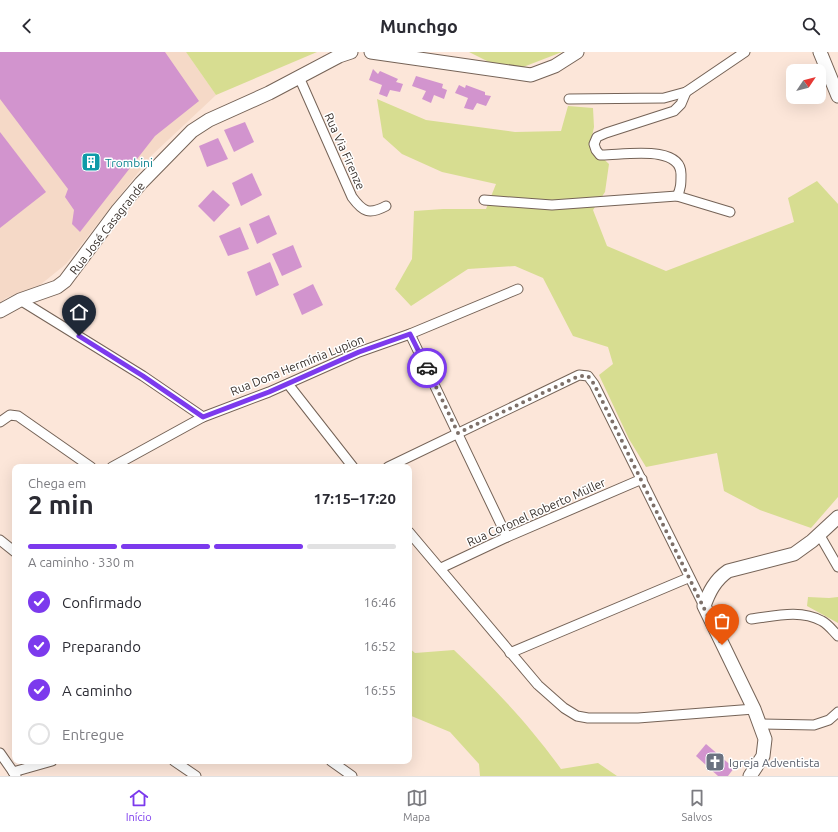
<!DOCTYPE html>
<html lang="pt">
<meta charset="utf-8">
<style>
:root{--surface:#fff;--page:#f7f7f7;--text:#2b2b33;--muted:#7c7c81;--line:#e1e1e2;--accent:#7c3aed}
body{margin:0;font-family:Ubuntu,sans-serif;background:var(--page);color:var(--text);height:100vh;display:flex;flex-direction:column;font-size:15px;white-space:nowrap}
*{box-sizing:border-box;margin:0}
p{font-size:13px;color:var(--muted)}
.icon{flex:none;width:22px;height:22px;fill:none;stroke:currentColor;stroke-width:2;stroke-linecap:round;stroke-linejoin:round}
.map{position:relative;flex:1;overflow:hidden}
.drawer{position:absolute;left:12px;top:412px;width:400px;height:300px;display:flex;flex-direction:column;background:var(--surface);border-radius:8px;box-shadow:0 4px 16px #0002}
.drawer>*{flex:none}
.needle{width:26px;rotate:55deg}
.fabs{position:absolute;left:786px;top:12px;display:grid;gap:8px}
.fabs a{display:grid;place-items:center;width:40px;height:40px;border-radius:8px;background:var(--surface);box-shadow:0 4px 16px #0002;font-size:20px}
.pin{position:absolute;display:grid;place-items:center;width:34px;height:34px;color:#fff;margin:-41px -17px;border-radius:50% 50% 50% 0;rotate:-45deg;box-shadow:0 0 4px #0007}
.pin .icon{rotate:45deg}
.courier{position:absolute;display:grid;place-items:center;width:40px;height:40px;margin:-20px;border:3px solid #7c3aed;border-radius:50%;background:#fff;color:#222;box-shadow:0 1px 5px #0007}
.summary em{font-style:normal;font-weight:700}
.summary div{display:flex;flex-direction:column-reverse}
.summary{display:flex;align-items:center;justify-content:space-between;height:68px;padding:0 16px}
h1{font-size:26px;font-weight:700;line-height:30px}
.bar{display:grid;grid-template-columns:repeat(4,1fr);gap:6px 4px;align-content:center;height:48px;padding:0 16px}
.bar i{height:5px;border-radius:3px;background:var(--line)}
.bar .active{background:var(--accent)}
.bar p{grid-column:span 4}
ol{padding:0 16px;list-style:none}
li{display:flex;align-items:center;gap:12px;height:44px}
li p{margin-inline-start:auto}
li .icon{padding:4px;border-radius:50%;background:var(--accent);color:#fff;stroke-width:4}
li:last-child{color:var(--muted)}
li i{width:22px;height:22px;border:2px solid var(--line);border-radius:50%}
header{display:flex;justify-content:space-between;align-items:center;height:52px;padding:0 16px;background:var(--surface);font-size:18px;font-weight:700}
.tab-bar{display:flex;justify-content:space-around;align-items:center;height:56px;border-top:1px solid var(--line);background:var(--surface);font-size:11px;color:var(--muted)}
.tab-bar a{display:grid;justify-items:center;gap:2px}
.tab-bar .active{color:var(--accent)}
.map>svg:first-child{display:block}
.built{fill:#f5d9c7}
.green{fill:#d7dd91}
.building{fill:#d294ce}
.lines{fill:none;stroke-linecap:round;stroke-linejoin:round}
.street-casing{stroke:#756357;stroke-width:11}
.secondary-casing{stroke:#756357;stroke-width:15}
.street{stroke:#fff;stroke-width:9}
.secondary{stroke:#fff;stroke-width:13}
.done{stroke:#7d7069;stroke-width:4;stroke-dasharray:0 7.2}
.route{stroke:#7c3aed;stroke-width:5}
.labels{text-anchor:middle;dominant-baseline:central;stroke-width:3;stroke-linejoin:round;paint-order:stroke}
.street-label{font-size:12px;fill:#39312c;stroke:#fff}
.culture-label{font-size:12px;fill:#0d838f;stroke:#fff;text-anchor:start}
.worship-label{font-size:12px;fill:#5b616d;stroke:#fff;text-anchor:start}
</style>
<header><svg class="icon" aria-label="back" viewBox="0 0 24 24"><path d="M15 5l-7 7 7 7"/></svg>Munchgo<svg class="icon" aria-label="search" viewBox="0 0 24 24"><circle cx="10" cy="10" r="6"/><path d="M15 15l6 6"/></svg></header>
<div class="map">
<svg width="838" height="724" viewBox="0 0 838 724">
<rect width="100%" height="100%" fill="#fce6d9"/>
<polygon class="built" points="0,0 186,0 216,43 152,103 66,212 40,233 6,246 0,251"/>
<g class="green">
<polygon points="186,0 317,0 216,43"/>
<polygon points="469,0 562,0 518,17 489,10"/>
<polygon points="377,47 426,68 515,80 561,79 568,54 593,56 594,75 590,94 609,112 605,140 593,158 607,194 666,219 794,170 788,146 817,129 838,152 838,445 811,476 760,458 724,439 717,401 646,415 629,387 599,323 613,312 608,295 573,284 543,226 515,214 468,217 411,254 395,237 412,207 414,159 443,157 486,157 496,132 442,120 402,102 383,85"/>
<polygon points="808,545 829,546 838,545 838,571 807,554"/>
<path d="M409,596l6,5 39,-3c41,39 74,73 107,119l37,-6 19,13h-137l-1,-12 -29,-32 -41,-17z"/>
</g>
<g class="building">
<polygon points="0,0 165,0 199,49 155,84 80,180 72,172 74,158 65,145 68,137 0,47"/>
<polygon points="373,17 378,22 380,19 398,27 396,30 403,32 400,40 390,38 387,45 379,42 382,33 369,28"/>
<polygon points="416,24 443,32 442,36 447,38 444,47 434,43 431,51 422,47 426,39 412,34"/>
<polygon points="459,33 465,36 466,33 485,40 485,43 491,44 486,54 477,51 473,58 464,56 468,46 455,41"/>
<polygon points="245,70 254,90 234,100 224,78"/>
<polygon points="0,80 46,140 0,176"/>
<polygon points="218,86 228,107 207,115 199,94"/>
<polygon points="252,121 262,143 241,154 232,131"/>
<polygon points="213,138 230,153 214,170 198,154"/>
<polygon points="269,163 277,182 257,192 249,172"/>
<polygon points="240,175 249,197 228,204 219,184"/>
<polygon points="293,193 302,215 282,224 272,202"/>
<polygon points="270,210 279,233 256,244 247,220"/>
<polygon points="313,232 323,253 302,263 293,242"/>
<polygon points="706,692 734,716 728,724 718,724 696,704"/>
</g>
<g class="lines">
<defs>
<g id="street">
<path d="M299,25l53,120c11,15 17,18 34,9"/>
<polyline points="569,47 664,46 686,40 745,0"/>
<polyline points="677,144 730,160"/>
<path d="M484,148l68,5 125,-9c4,-7 4,-13 4,-21 1,-32 -62,-19 -81,-20l-4,-5 -2,-6 3,-7 9,-4 68,-22 7,-7 5,-12"/>
<polyline points="20,248 143,324 203,365"/>
<polyline points="410,282 507,485"/>
<polyline points="288,332 353,415"/>
<polyline points="0,370 10,363 18,364 91,415"/>
<polyline points="112,415 203,365 269,340 359,300 410,282 518,237"/>
<polyline points="388,415 579,323 588,324 594,332 704,554"/>
<polyline points="409,480 538,633 564,656 577,664 588,666 638,666 754,657"/>
<polyline points="819,482 838,515"/>
<polyline points="0,488 15,500"/>
<polyline points="441,516 507,485 642,427"/>
<path d="M751,567c24,-3 49,-10 71,2 6,3 11,10 16,15"/>
<polyline points="510,601 688,526"/>
<polyline points="761,672 814,673 829,668 838,660"/>
<polyline points="0,701 16,724"/>
<polyline points="174,709 196,724"/>
<polyline points="331,709 352,724"/>
<polyline points="13,720 52,709"/>
</g>
<g id="secondary">
<polyline points="371,0 531,23 555,14 577,0"/>
<polyline points="820,0 838,44"/>
<polyline points="0,259 20,248 57,235 65,229 118,158 141,131 192,79 209,68 269,41 339,4 351,0"/>
<path d="M750,724l13,-20 2,-17 -11,-30 -50,-103c5,-14 11,-26 24,-35l66,-17 18,-13 26,-24"/>
</g>
</defs>
<use href="#street" class="street-casing"/>
<use href="#secondary" class="secondary-casing"/>
<use href="#street" class="street"/>
<use href="#secondary" class="secondary"/>
</g>
<g class="lines">
<polyline class="done" points="427,316 458,381 579,324 588,324 594,332 722,593"/>
<polyline class="route" points="79,284 143,324 203,365 269,340 359,300 410,282 427,316"/>
</g>
<defs>
<symbol id="building-square" viewBox="-11 -11 22 22"><rect x="-9" y="-9" width="18" height="18" rx="4" fill="#0f9aa8" stroke="#fff"/><path d="M-4-6H4V6H1V3H-1V6H-4ZM-2.5-4.3h1.7v1.8h-1.7ZM.8-4.3h1.7v1.8H.8ZM-2.5-1h1.7V.8h-1.7ZM.8-1h1.7V.8H.8Z" fill="#fff"/></symbol>
<symbol id="church-square" viewBox="-11 -11 22 22"><rect x="-9" y="-9" width="18" height="18" rx="4" fill="#6b7280" stroke="#fff"/><path d="M-1.2-6h2.4v3.5h3.3v2.4h-3.3V6h-2.4V-.1h-3.3v-2.4h3.3Z" fill="#fff"/></symbol>
</defs>
<g fill-rule="evenodd">
<use href="#building-square" x="80" y="99" width="22" height="22"/>
<use href="#church-square" x="704" y="699" width="22" height="22"/>
</g>
<g class="labels">
<g class="street-label">
<text transform="translate(345 99) rotate(66)">Rua Via Firenze</text>
<text transform="translate(107 176) rotate(-52)">Rua José Casagrande</text>
<text transform="translate(297 313) rotate(-22)">Rua Dona Hermínia Lupion</text>
<text transform="translate(536 460) rotate(-24)">Rua Coronel Roberto Müller</text>
</g>
<g class="culture-label">
<text x="105" y="110">Trombini</text>
</g>
<g class="worship-label">
<text x="729" y="710">Igreja Adventista</text>
</g>
</g>
</svg>
<div class="fabs">
<a><svg class="needle" viewBox="-14 -14 28 28"><path d="M0-13l5 13h-10z" fill="#e53935"/><path d="M0 13l5-13h-10z" fill="#7c7c81"/></svg></a>
</div>
<div class="pin" style="left:722px;top:593px;background:#ea580c"><svg class="icon" aria-label="bag" viewBox="0 0 24 24"><path d="M5 8h14l-1 12H6zM9 8a3 3 0 0 1 6 0"/></svg></div>
<div class="pin" style="left:79px;top:284px;background:#1f2937"><svg class="icon" aria-label="home" viewBox="0 0 24 24"><path d="M3 11l9-7 9 7M6 9v11h12V9"/></svg></div>
<div class="courier" style="left:427px;top:316px"><svg class="icon" aria-label="car" viewBox="0 0 24 24"><path d="M5 17H2v-5l4-1 3-4h7l3 4 3 1v5h-3M9 17h6M6 11h13"/><circle cx="7" cy="17" r="2"/><circle cx="17" cy="17" r="2"/></svg></div>
<section class="drawer">
<div class="summary"><div><h1>2 min</h1><p>Chega em</p></div><em>17:15–17:20</em></div>
<div class="bar"><i class="active"></i><i class="active"></i><i class="active"></i><i></i><p>A caminho · 330 m</p></div>
<ol>
<li><svg class="icon" aria-label="check" viewBox="0 0 24 24"><path d="M5 12l5 5 9-10"/></svg>Confirmado<p>16:46</p></li>
<li><svg class="icon" aria-label="check" viewBox="0 0 24 24"><path d="M5 12l5 5 9-10"/></svg>Preparando<p>16:52</p></li>
<li><svg class="icon" aria-label="check" viewBox="0 0 24 24"><path d="M5 12l5 5 9-10"/></svg>A caminho<p>16:55</p></li>
<li><i></i>Entregue</li>
</ol>
</section>
</div>
<nav class="tab-bar">
<a class="active"><svg class="icon" aria-label="home" viewBox="0 0 24 24"><path d="M3 11l9-7 9 7M6 9v11h12V9"/></svg>Início</a>
<a><svg class="icon" aria-label="map" viewBox="0 0 24 24"><path d="M3 6l6-2 6 2 6-2v14l-6 2-6-2-6 2zM9 4v14M15 6v14"/></svg>Mapa</a>
<a><svg class="icon" aria-label="saved" viewBox="0 0 24 24"><path d="M7 4h10v16l-5-4-5 4z"/></svg>Salvos</a>
</nav>
